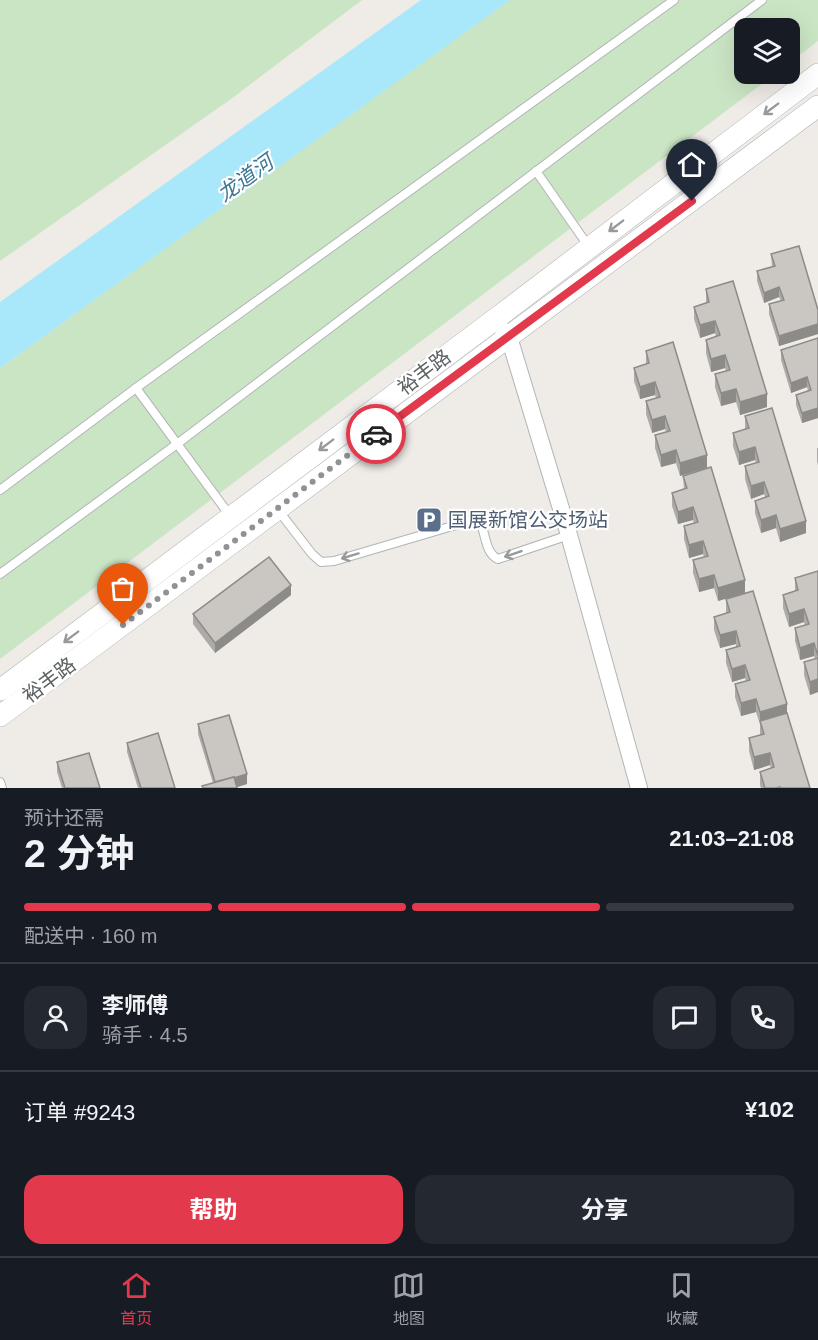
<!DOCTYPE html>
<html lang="zh">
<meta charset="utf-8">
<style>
:root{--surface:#171b24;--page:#242831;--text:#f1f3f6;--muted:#9ea1a6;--line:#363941;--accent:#e2394d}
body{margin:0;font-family:Arial,"Noto Sans SC",sans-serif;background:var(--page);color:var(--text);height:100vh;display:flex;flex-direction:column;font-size:22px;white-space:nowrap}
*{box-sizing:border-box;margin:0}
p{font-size:20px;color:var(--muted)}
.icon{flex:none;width:33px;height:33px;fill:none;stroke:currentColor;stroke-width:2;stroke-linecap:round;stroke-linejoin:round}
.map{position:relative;height:788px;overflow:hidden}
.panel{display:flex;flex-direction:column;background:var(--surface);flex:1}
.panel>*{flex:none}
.tools{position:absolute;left:734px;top:18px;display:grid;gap:12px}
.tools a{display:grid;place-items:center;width:66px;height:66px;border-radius:12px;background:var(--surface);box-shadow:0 6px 24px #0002;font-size:30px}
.pin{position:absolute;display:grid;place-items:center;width:51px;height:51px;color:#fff;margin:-62px -26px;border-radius:50% 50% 50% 0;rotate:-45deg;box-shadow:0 0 6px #0007}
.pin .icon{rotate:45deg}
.courier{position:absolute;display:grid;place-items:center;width:60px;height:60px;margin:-30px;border:4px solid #e2394d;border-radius:50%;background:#fff;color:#222;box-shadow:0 2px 8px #0007}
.head em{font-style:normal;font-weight:700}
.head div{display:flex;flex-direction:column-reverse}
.head{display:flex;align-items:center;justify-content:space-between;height:102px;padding:0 24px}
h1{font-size:39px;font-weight:700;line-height:45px}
.bar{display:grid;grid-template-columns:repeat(4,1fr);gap:9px 6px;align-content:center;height:72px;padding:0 24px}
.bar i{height:8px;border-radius:4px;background:var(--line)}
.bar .active{background:var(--accent)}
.bar p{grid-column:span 4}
.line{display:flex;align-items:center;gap:15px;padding:0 24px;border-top:2px solid var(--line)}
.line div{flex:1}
.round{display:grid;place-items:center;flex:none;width:63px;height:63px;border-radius:18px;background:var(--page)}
.primary-button{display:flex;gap:12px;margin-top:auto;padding:12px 24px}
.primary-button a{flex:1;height:69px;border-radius:18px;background:var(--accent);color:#fff;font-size:24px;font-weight:700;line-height:69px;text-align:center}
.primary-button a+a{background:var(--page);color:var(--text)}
.menu{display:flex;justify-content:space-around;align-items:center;height:84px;border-top:2px solid var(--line);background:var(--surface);font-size:16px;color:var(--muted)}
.menu a{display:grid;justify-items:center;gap:3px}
.menu .active{color:var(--accent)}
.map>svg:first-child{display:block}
.green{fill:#cae5c4}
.water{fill:#a9e8fb}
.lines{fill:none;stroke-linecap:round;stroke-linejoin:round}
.service-casing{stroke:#b1b5b7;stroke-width:10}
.minor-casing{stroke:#b1b5b7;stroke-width:18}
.tertiary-casing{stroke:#b1b5b7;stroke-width:22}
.service{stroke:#fff;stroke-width:8}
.minor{stroke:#fff;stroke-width:16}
.tertiary{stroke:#fff;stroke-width:21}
.wall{fill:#aeaaa7}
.shaded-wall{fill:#8d8b88}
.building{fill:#cac6c2;stroke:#8d8b88;stroke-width:1.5}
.oneway{stroke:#969a9b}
.done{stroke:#909392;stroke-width:6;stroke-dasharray:0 10.8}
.route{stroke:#e2394d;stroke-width:8}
.labels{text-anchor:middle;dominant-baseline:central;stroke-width:4.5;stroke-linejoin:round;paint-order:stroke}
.street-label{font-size:20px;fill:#5d6365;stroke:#fff}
.service-label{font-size:20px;fill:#4e5e75;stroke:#fff;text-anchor:start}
.water-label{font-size:21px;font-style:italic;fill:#3d7894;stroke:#fff}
</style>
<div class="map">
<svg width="818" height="788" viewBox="0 0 818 788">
<rect width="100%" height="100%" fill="#efebe6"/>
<g class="green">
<polygon points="0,0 362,0 231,99 0,261"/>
<polygon points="508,0 818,0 818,41 789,63 789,28 744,28 744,74 775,74 0,659 0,368"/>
</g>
<polygon class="water" points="421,0 510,0 0,368 0,302"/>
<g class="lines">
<defs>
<g id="service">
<polyline points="536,171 589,247"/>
<polyline points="136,388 231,517"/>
<polyline points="0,490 136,388 674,0"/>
<path d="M278,510l34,44 9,8 13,-1 139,-41 7,2c6,12 5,31 18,37l71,-24"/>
<polyline points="0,574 177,444 762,0"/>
<polyline points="0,782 2,788"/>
</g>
<polyline id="minor" points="503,330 509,337 569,535 639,788"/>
<g id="tertiary">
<polyline points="0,690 494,320 818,74"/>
<polyline points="0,716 818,106"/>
</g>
</defs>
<use href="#service" class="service-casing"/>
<use href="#minor" class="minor-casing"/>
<use href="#tertiary" class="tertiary-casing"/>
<use href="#service" class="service"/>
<use href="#minor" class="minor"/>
<use href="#tertiary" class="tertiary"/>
</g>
<g class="wall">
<polygon points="771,254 818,310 818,334 779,346 769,314 769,304 781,301 779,297 764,303 757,281 757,271 772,267"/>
<polygon points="706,289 767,407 740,415 736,402 721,406 715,387 715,374 726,371 725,368 711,372 706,353 706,340 716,337 715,333 700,338 694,319 694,307 706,303"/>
<polygon points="818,338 818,419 818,418 802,423 796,405 796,395 808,391 807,387 791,393 781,360 781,350"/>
<polygon points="646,351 707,455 680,476 676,463 661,467 655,448 655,435 666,432 665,429 652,433 646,414 646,401 656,398 655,395 640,399 634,381 634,368 646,364"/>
<polygon points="745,416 806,533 780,542 776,528 761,533 755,513 755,501 765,497 764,494 751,499 745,479 745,466 756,463 755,460 739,465 733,446 733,433 745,430"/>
<polygon points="817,448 818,448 818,465 817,461"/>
<polygon points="683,476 745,593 718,601 714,588 699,592 693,573 693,560 704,557 703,554 689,558 684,539 684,526 694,523 693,520 678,524 672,506 672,493 684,489"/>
<polygon points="818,571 818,692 810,695 804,675 804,662 815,659 814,656 800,660 795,641 795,628 805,625 804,622 789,627 783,608 783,595 795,591 795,578"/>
<polygon points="291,595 215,653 193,624 193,614"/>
<polygon points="726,599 787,713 810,788 761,788 760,785 760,772 771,768 770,765 754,770 749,751 749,738 760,735 760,724 756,712 741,716 735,697 735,684 746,681 745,678 732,682 726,663 726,650 736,647 736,644 720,648 714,630 714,617 726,613"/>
<polygon points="198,724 247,784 237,787 237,788 202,788 202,786 213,783 198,734"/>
<polygon points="127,743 175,788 138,788 127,752"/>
<polygon points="57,762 100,788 62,788 57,772"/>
</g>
<g class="shaded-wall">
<polygon points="779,287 779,297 764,303 764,293"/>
<polygon points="715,321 715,333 700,338 700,325"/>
<polygon points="818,324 818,334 779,346 779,336"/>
<polygon points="725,355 725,368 711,372 711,359"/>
<polygon points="807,377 807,387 791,393 791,383"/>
<polygon points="655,382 655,395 640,399 640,387"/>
<polygon points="736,389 736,402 721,406 721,393"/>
<polygon points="767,394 767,407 740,415 740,402"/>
<polygon points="818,408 818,418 802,423 802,413"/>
<polygon points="665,416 665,429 652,433 652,420"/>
<polygon points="755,447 755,460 739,465 739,452"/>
<polygon points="676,450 676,463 661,467 661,455"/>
<polygon points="707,455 707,468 680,476 680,463"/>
<polygon points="764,482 764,494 751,499 751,486"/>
<polygon points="693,507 693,520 678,524 678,512"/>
<polygon points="776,515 776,528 761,533 761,520"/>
<polygon points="806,521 806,533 780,542 780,529"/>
<polygon points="703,541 703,554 689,558 689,545"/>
<polygon points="714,575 714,588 699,592 699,579"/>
<polygon points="745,580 745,593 718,601 718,588"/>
<polygon points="291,585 291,595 215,653 215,643"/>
<polygon points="804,609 804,622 789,627 789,614"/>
<polygon points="736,631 736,644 720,648 720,635"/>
<polygon points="814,643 814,656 800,660 800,648"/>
<polygon points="745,665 745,678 732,682 732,669"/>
<polygon points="818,679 818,692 810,695 810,682"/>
<polygon points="756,699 756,712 741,716 741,703"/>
<polygon points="787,704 787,717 760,722 760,712"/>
<polygon points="770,753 770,765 754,770 754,757"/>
<polygon points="247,774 247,784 234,788 216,784"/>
</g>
<g class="building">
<polygon points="799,246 818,310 818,324 779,336 769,304 784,300 779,287 764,293 757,271 775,266 771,254"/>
<polygon points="733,281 767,394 740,402 736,389 721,393 715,374 730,370 725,355 711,359 706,340 720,335 715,321 700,325 694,307 709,302 706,289"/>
<polygon points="818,338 818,409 818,408 802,413 796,395 811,390 807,377 791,383 781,350"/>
<polygon points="673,342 707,455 680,463 676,450 661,455 655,435 670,431 665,416 652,420 646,401 660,397 655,382 640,387 634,368 649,363 646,351"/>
<polygon points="772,408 806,521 780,529 776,515 761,520 755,501 769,496 764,482 751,486 745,466 759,462 755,447 739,452 733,433 749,428 745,416"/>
<polygon points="711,467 745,580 718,588 714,575 699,579 693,560 708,556 703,541 689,545 684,526 698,522 693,507 678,512 672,493 687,488 683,476"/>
<polygon points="269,557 291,585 215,643 193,614"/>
<polygon points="818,571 818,656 814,643 800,648 795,628 809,624 804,609 789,614 783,595 798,590 795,578"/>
<polygon points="753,591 787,704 760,712 756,699 741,703 735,684 750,680 745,665 732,669 726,650 740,646 736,631 720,635 714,617 730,612 726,599"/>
<polygon points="818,658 818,679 810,682 804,662"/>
<polygon points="787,713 810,788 780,788 780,787 776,788 765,788 760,772 774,767 770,753 754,757 749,738 764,734 760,721"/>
<polygon points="229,715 247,774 234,778 234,777 215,782 198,724"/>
<polygon points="158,733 175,788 141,788 127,743"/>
<polygon points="89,753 100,788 65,788 57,762"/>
<polygon points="234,777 237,788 203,788 202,786"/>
</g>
<defs><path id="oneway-shaft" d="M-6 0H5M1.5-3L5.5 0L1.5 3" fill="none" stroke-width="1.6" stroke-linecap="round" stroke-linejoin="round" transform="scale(1.5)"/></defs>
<g class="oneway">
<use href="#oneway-shaft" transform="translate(771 109) rotate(143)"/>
<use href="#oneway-shaft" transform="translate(616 226) rotate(143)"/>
<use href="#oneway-shaft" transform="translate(326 445) rotate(143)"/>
<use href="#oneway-shaft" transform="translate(513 554) rotate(161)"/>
<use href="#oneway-shaft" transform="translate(350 556) rotate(163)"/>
<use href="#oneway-shaft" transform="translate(71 637) rotate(143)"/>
</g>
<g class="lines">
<polyline class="done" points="123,625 376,434"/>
<polyline class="route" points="376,434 692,201"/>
</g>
<defs>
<symbol id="parking-square" viewBox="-11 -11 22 22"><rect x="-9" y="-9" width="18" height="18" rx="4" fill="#5c6f8a" stroke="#fff"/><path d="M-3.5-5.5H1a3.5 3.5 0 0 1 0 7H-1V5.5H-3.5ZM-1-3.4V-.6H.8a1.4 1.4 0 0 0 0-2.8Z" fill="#fff"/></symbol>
</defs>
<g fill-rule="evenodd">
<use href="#parking-square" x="414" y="505" width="30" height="30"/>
</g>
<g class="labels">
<g class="street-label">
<text transform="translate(424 372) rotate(-37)">裕丰路</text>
<text transform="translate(49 680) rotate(-37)">裕丰路</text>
</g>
<g class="service-label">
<text x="448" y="520">国展新馆公交场站</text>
</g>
<g class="water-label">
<text transform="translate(245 178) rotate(-36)">龙道河</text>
</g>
</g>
</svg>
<div class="tools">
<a><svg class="icon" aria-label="layers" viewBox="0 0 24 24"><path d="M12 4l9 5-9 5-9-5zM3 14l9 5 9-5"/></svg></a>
</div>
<div class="pin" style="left:123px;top:625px;background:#ea580c"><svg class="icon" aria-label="bag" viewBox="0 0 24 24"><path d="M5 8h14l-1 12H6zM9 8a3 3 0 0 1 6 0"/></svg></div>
<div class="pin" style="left:692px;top:201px;background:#1f2937"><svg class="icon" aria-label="home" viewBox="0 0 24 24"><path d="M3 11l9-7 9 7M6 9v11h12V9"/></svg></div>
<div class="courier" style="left:376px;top:434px"><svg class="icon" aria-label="car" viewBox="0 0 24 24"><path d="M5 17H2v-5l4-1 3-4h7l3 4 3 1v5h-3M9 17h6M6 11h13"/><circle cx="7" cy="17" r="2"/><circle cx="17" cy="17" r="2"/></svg></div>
</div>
<section class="panel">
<div class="head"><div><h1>2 分钟</h1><p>预计还需</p></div><em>21:03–21:08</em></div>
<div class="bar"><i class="active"></i><i class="active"></i><i class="active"></i><i></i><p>配送中 · 160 m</p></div>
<div class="line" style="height:108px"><a class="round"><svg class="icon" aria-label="person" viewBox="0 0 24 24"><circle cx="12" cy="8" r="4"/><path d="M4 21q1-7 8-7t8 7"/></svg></a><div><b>李师傅</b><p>骑手 · 4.5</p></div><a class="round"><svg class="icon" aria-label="chat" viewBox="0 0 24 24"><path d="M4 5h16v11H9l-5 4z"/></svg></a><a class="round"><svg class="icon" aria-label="phone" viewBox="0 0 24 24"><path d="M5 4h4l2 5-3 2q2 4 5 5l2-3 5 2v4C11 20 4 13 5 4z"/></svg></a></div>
<div class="line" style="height:78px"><div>订单 #9243</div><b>¥102</b></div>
<div class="primary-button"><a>帮助</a><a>分享</a></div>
</section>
<nav class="menu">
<a class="active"><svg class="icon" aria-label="home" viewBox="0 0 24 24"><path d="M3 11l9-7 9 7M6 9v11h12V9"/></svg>首页</a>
<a><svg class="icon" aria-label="map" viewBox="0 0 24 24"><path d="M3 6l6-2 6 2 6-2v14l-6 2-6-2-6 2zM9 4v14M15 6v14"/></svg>地图</a>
<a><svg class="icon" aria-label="saved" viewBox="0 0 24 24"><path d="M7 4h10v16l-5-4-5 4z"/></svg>收藏</a>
</nav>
